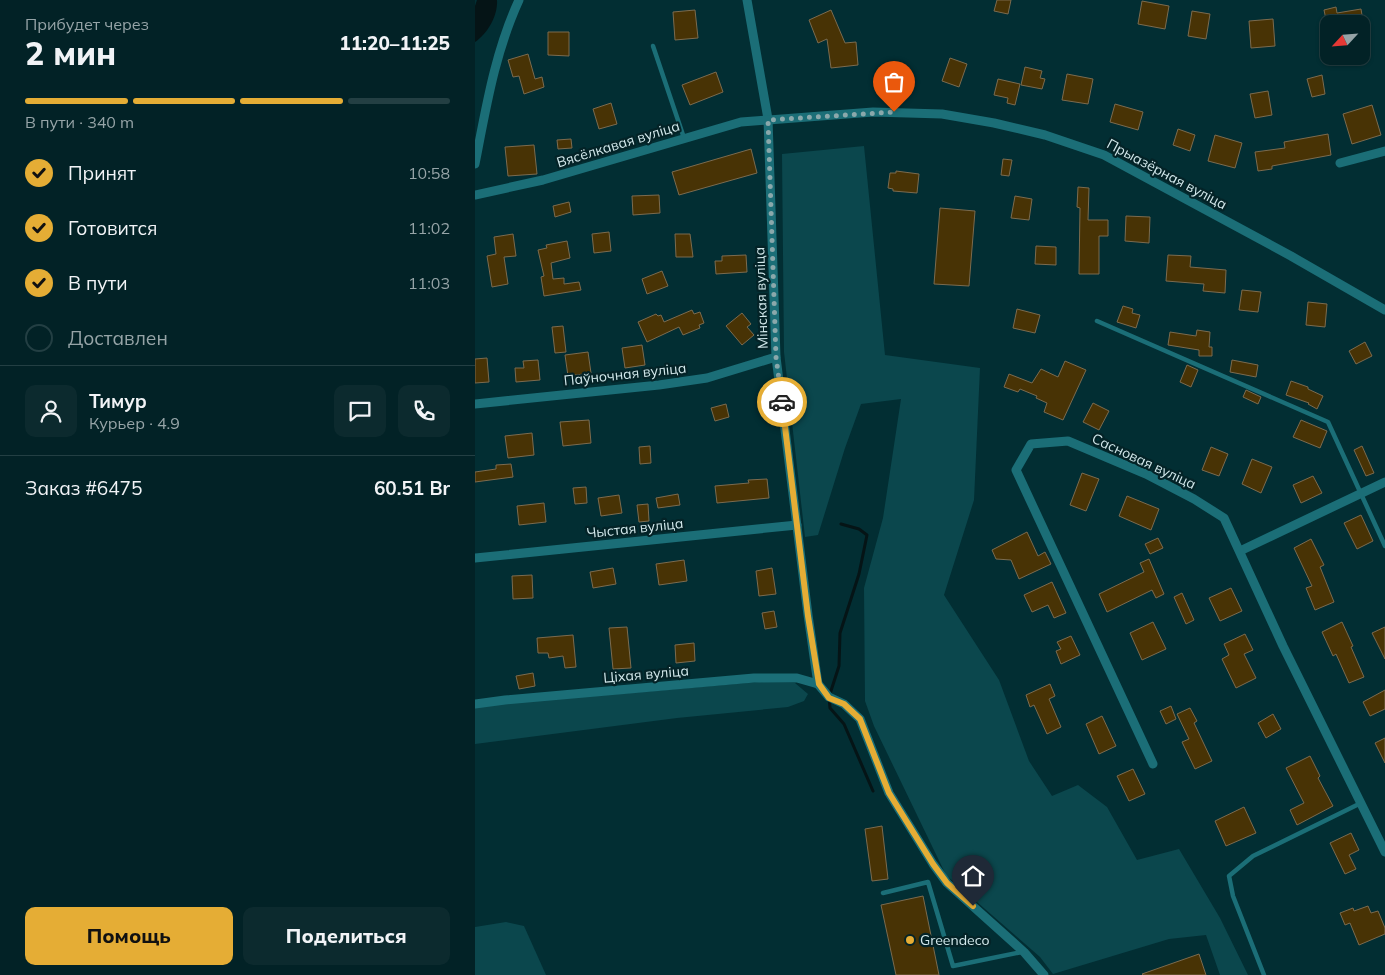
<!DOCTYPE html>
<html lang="ru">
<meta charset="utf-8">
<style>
:root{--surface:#022226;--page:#0c2a2e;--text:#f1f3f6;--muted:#96a4a7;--line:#233f43;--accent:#e5ad35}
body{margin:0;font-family:Mulish,sans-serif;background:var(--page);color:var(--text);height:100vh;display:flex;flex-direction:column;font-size:19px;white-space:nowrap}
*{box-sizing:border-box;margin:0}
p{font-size:16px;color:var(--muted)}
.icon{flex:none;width:28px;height:28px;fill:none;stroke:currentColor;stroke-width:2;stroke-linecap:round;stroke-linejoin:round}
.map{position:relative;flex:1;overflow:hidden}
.panel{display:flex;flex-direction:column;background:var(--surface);width:475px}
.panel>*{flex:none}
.needle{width:32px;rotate:244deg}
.buttons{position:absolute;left:845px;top:15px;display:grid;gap:10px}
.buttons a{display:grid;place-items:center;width:50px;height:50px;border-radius:10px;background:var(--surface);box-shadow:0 1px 4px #0004,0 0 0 1px var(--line);font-size:25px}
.pin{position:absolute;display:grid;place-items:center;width:42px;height:42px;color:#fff;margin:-51px -21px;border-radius:50% 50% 50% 0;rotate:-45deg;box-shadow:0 0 5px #0007}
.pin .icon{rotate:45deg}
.courier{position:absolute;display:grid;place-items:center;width:50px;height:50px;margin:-25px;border:4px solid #e5ad35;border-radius:50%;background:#fff;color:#222;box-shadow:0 1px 6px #0007}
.head em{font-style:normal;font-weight:800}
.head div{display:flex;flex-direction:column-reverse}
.head{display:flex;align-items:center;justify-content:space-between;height:85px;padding:0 25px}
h1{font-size:32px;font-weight:800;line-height:38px}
.bar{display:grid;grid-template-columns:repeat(4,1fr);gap:8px 5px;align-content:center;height:60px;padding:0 25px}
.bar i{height:6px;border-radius:4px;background:var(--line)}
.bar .selected{background:var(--accent)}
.bar p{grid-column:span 4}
.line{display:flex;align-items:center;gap:12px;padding:0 25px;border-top:1px solid var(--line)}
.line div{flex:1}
.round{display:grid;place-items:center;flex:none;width:52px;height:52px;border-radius:10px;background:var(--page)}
ol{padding:0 25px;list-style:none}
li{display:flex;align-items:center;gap:15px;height:55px}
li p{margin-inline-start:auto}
li .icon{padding:5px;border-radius:50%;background:var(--accent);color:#111;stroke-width:4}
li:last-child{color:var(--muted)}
li i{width:28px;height:28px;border:2px solid var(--line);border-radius:50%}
.cta{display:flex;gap:10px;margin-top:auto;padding:10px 25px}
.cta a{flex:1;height:58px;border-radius:10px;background:var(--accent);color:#111;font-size:20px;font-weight:800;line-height:58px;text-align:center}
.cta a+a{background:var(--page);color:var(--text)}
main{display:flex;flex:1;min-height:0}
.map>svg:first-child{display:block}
.green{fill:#0b474d}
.water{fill:#051416}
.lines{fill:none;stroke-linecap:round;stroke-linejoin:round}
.stream{stroke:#051416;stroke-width:3}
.building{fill:#483305;stroke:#7b6b4f}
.lane{stroke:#1b6e77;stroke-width:4.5}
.street{stroke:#1b6e77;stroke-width:9}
.done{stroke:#8aa8ab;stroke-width:5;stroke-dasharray:0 9}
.route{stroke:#e5ad35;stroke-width:6}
.poi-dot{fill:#e5ad35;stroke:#042327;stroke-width:2}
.labels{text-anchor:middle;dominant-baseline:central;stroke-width:4.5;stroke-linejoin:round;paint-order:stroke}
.street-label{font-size:14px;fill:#d3e9ec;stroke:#042327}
.poi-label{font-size:14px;fill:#d3e9ec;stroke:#042327;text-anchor:start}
</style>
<main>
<section class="panel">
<div class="head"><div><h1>2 мин</h1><p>Прибудет через</p></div><em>11:20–11:25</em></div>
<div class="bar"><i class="selected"></i><i class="selected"></i><i class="selected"></i><i></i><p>В пути · 340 m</p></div>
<ol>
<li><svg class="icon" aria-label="check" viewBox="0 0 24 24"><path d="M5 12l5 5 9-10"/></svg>Принят<p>10:58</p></li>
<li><svg class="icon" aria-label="check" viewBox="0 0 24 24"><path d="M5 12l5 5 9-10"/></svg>Готовится<p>11:02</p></li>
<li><svg class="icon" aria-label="check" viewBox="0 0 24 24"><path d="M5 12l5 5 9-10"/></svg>В пути<p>11:03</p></li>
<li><i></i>Доставлен</li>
</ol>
<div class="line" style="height:90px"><a class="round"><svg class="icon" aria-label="person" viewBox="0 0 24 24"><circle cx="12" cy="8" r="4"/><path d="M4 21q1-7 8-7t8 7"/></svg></a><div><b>Тимур</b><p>Курьер · 4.9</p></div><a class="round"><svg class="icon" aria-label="chat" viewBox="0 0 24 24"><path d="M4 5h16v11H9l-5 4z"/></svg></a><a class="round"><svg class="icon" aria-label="phone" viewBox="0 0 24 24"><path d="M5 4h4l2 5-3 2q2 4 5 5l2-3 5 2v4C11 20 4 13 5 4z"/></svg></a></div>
<div class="line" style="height:65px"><div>Заказ #6475</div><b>60.51 Br</b></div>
<div class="cta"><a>Помощь</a><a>Поделиться</a></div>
</section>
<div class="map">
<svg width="910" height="975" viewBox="0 0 910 975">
<rect width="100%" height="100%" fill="#022e33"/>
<g class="green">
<polygon points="389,146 410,355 505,368 499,500 469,595 524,680 554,761 577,796 603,785 632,807 662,860 704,849 745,918 773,975 745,975 731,935 694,939 578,974 565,957 471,875 399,726 390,701 389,588 408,518 426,399 386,404 370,448 343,535 330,537 309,352 307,154"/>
<polygon points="284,682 320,683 333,694 329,701 313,707 202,718 0,744 0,706"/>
<polygon points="31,922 49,926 71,975 0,975 0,927"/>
</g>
<path class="water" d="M2,0h20c1,16 -10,34 -22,42v-36z"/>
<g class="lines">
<polyline class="stream" points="366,524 384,529 392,535 384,574 365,633 364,666 354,697 355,708 369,724 398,791"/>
</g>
<g class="building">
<polygon points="522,0 536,0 533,14 519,11"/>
<polygon points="667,1 694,6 690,29 663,24"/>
<polygon points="861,7 862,13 886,9 888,21 874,24 852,24 849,10"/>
<polygon points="220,10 223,38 200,40 198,12"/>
<polygon points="356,10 370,43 381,42 383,65 356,68 352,39 343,43 334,20"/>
<polygon points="717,11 735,14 731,39 713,36"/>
<polygon points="798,19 800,46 776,48 774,21"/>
<polygon points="73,32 94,32 94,56 73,55"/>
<polygon points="53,54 60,79 67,77 69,87 49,94 44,76 38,77 33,60"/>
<polygon points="475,58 492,64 484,87 467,81"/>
<polygon points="550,67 567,71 565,78 570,79 567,89 546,85"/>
<polygon points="241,72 248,92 215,105 207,85"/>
<polygon points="592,74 618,79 613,104 587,100"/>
<polygon points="847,75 850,94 837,97 832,79"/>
<polygon points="523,79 545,84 540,105 532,103 533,98 519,95"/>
<polygon points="793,91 797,115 780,118 775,94"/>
<polygon points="136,103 142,124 124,129 118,109"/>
<polygon points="640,104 668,112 663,130 635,122"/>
<polygon points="897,105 906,135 877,144 868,114"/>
<polygon points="703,129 720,135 715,151 698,145"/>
<polygon points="853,134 856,155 797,166 797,169 783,171 780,152 810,148 809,142"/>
<polygon points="740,135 767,143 760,168 733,161"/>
<polygon points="96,139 97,148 83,149 82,140"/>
<polygon points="59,145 62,174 33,176 30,147"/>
<polygon points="276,149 282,173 204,195 197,172"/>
<polygon points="528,159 537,160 534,176 526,175"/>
<polygon points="421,171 444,174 442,193 418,191 418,189 413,188 415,173 421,173"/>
<polygon points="603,187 614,188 613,220 633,220 633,236 624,236 624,274 604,274 605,208 602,207"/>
<polygon points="184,195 185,213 158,215 157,196"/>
<polygon points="540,196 557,199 554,220 536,218"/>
<polygon points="94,202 96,212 80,217 78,206"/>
<polygon points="465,208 500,211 494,286 459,284"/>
<polygon points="651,216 675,217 674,243 650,241"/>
<polygon points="134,232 136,251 119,253 117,234"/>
<polygon points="38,234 41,256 29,257 33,284 17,287 12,256 21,254 19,237"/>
<polygon points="200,234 215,234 218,257 201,257"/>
<polygon points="92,241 95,258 76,263 78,279 89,278 89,284 104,282 106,290 69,296 66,277 69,276 63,250 72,248 71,245"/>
<polygon points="561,246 581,247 581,265 560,264"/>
<polygon points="271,255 272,272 241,274 240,261 247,261 247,256"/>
<polygon points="693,255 716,256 715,267 751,270 750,293 728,291 729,284 691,281"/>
<polygon points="187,271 193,286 172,294 167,279"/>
<polygon points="767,290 786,292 783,312 764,310"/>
<polygon points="833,302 852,304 850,327 831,325"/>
<polygon points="648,306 658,309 657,313 665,315 661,328 642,322"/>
<polygon points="542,309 565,315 560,333 538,328"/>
<polygon points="217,310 219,314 225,312 229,323 224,325 225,328 208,335 204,327 172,342 163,322 181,314 183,316 186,315 189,322"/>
<polygon points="267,313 276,324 272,327 279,335 267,345 251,326"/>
<polygon points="88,326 91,352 80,353 77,327"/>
<polygon points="722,330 735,332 734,347 737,347 737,356 724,356 724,350 693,345 695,332 721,336"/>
<polygon points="890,342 897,356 881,364 874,351"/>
<polygon points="167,345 170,365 150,368 147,348"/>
<polygon points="113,352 116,373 93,376 90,355"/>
<polygon points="12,358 14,382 0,383 0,359"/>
<polygon points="63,360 65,380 41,382 40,368 49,368 48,361"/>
<polygon points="757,360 783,365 781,377 755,372"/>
<polygon points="590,361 611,370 588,420 569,412 572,403 561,398 562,396 545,389 543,392 529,387 534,374 557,383 566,369 583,377"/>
<polygon points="712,365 723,370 716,387 705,382"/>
<polygon points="816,381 833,387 833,389 848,396 842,409 833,404 834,403 811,395"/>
<polygon points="771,390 786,397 783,404 768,397"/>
<polygon points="618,403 634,411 624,430 608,422"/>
<polygon points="251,404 254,417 240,421 236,408"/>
<polygon points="114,420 116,443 88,446 85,422"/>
<polygon points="826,420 852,431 845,448 818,437"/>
<polygon points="57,433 59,455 33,458 30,436"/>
<polygon points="175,446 176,463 165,464 164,447"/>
<polygon points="887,446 899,473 891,476 879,450"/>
<polygon points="736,447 753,454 744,476 727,470"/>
<polygon points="777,459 797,467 786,493 767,484"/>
<polygon points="36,464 38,477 0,482 0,472 21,469 21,465"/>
<polygon points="607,473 624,479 611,511 595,505"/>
<polygon points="838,476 847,493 826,503 818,485"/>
<polygon points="292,479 294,498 242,503 240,486 274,483 273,480"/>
<polygon points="111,487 112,503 100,504 98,488"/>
<polygon points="203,494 205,505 183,508 181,498"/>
<polygon points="144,495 147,513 126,516 123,498"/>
<polygon points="652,496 684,509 676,530 644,516"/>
<polygon points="69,503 71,522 44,525 42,506"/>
<polygon points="173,504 174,521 164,522 162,505"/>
<polygon points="886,515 898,541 882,549 869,523"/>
<polygon points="552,532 563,556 570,552 576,564 544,579 536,560 521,559 517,550"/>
<polygon points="683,538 688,548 675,554 670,544"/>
<polygon points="836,539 849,565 845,567 859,602 840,610 831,588 837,586 819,548"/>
<polygon points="674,559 689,594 681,598 677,590 632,612 624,594 669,572 665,563"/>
<polygon points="209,560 212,581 184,585 181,564"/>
<polygon points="138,568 141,584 118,588 115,572"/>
<polygon points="297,568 301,594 284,596 281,571"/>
<polygon points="57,575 58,598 38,599 37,576"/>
<polygon points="577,582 591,613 579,618 573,605 557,612 549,595"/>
<polygon points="756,588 767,611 745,621 734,598"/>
<polygon points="707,593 719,620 711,624 699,597"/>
<polygon points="299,611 302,627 290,629 287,613"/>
<polygon points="678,622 691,649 667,660 655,633"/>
<polygon points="867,622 878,646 876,647 889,677 874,683 861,654 858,656 847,632"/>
<polygon points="152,627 156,668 138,669 134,628"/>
<polygon points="910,627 910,659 897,633"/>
<polygon points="770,634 778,650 769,654 781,678 761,688 747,659 754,655 749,644"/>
<polygon points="98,635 101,667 90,668 88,656 74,658 73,653 63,653 62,638"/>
<polygon points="596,636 605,655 586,664 581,651 586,649 582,642"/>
<polygon points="219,643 220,661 201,663 200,645"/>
<polygon points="58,673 60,686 44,689 41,676"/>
<polygon points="575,684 580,696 574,699 586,727 572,734 559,705 555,707 551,695"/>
<polygon points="910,690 910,709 895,716 888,702"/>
<polygon points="696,706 701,719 691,724 685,711"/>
<polygon points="715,708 722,721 719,723 737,761 720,769 707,742 714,739 702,714"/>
<polygon points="798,714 806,729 791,738 783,723"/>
<polygon points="627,716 641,746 624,754 611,724"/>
<polygon points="910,738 910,763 900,743"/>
<polygon points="835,756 845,776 843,778 858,806 822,825 815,810 829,803 811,768"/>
<polygon points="658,769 670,794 654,801 642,776"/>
<polygon points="769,807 781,833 751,846 740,821"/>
<polygon points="407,826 413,879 397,881 390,829"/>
<polygon points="876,833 884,850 874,855 881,869 870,874 855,843"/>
<polygon points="448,896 464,975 421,975 406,905"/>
<polygon points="893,906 896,913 903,911 910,928 910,934 884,945 875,923 870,925 865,913 878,908 879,911"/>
<polygon points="724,954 731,975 668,975 667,974"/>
</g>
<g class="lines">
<g class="lane">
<polyline points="178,46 209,138"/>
<polyline points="622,321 853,422 910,546"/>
<polyline points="408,893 453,882 478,966 547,952"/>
<polyline points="789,975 758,896 754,876 778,856 886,803"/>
</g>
<g class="street">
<polyline points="272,0 293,119 301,357 333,615 343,684"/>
<polyline points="865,163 910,151"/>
<path d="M0,164c11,-56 20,-112 44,-164"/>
<polyline points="0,195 68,180 266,122 398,112 467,114 519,123 570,135 629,155 816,256 910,310"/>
<polyline points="0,404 184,385 232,378 301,357"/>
<polyline points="765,551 910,482"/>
<polyline points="0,558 322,525"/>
<polyline points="343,684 354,697 369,704 385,719 414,793 458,864 472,883 549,952 569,975"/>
<polyline points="0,704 30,700 279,678 322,678 343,684"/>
<polyline points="678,764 541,470 556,444 593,441 671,474 719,499 749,518 808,646 910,852"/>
</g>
</g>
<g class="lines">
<polyline class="done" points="307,402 301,357 293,120 419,112"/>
<polyline class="route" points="307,402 333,616 344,684 354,698 369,704 385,719 414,793 458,864 472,883 498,906"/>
</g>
<circle class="poi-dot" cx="435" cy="940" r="5"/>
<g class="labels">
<g class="street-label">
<text transform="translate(143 144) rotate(-17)">Вясёлкавая вуліца</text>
<text transform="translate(692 174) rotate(28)">Прыазёрная вуліца</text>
<text transform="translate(286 298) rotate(-92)">Мінская вуліца</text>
<text transform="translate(150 374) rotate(-6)">Паўночная вуліца</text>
<text transform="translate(669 461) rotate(25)">Сасновая вуліца</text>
<text transform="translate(160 528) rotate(-6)">Чыстая вуліца</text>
<text transform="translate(171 674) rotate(-5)">Ціхая вуліца</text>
</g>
<g class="poi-label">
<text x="445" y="940">Greendeco</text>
</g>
</g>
</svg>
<div class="buttons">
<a><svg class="needle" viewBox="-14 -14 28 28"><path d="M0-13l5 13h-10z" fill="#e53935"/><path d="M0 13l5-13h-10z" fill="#96a4a7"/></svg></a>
</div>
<div class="pin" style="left:419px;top:112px;background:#ea580c"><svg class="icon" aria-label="bag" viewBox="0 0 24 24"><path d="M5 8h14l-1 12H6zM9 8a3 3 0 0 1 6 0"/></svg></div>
<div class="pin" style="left:498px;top:906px;background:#1f2937"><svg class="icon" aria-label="home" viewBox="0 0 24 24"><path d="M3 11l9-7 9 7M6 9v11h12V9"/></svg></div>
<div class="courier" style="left:307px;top:402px"><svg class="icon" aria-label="car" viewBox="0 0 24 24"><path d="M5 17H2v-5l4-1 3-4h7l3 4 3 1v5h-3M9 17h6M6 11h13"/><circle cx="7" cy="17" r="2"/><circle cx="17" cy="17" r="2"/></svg></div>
</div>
</main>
